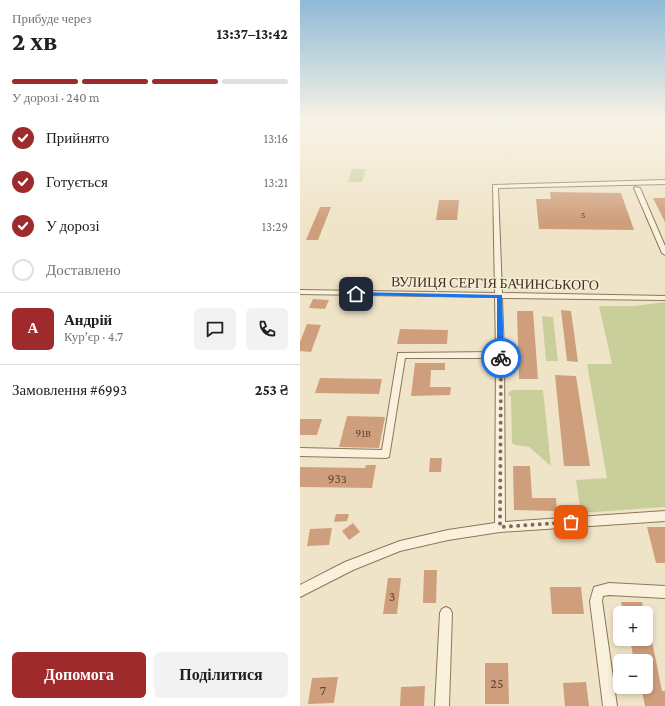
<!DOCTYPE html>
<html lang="uk">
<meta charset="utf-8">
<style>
:root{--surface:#fff;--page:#f2f2f2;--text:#202124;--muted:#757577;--line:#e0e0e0;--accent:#9e2a2b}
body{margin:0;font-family:"Crimson Pro",serif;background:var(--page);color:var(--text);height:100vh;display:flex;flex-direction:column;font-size:15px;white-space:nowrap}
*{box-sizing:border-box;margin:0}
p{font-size:13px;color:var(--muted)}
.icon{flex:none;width:22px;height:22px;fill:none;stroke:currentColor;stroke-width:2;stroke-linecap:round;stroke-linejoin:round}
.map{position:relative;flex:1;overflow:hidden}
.drawer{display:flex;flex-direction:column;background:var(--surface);width:300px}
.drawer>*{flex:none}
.fabs{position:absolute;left:313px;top:606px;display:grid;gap:8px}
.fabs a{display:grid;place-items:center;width:40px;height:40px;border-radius:6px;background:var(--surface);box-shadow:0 2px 6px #0003;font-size:20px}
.pin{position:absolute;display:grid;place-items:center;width:34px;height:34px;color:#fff;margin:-17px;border-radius:8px;box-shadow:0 2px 6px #0006}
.courier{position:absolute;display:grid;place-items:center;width:40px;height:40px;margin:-20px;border:3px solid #1a73e8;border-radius:50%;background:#fff;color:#222;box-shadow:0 1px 5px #0007}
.head em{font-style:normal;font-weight:700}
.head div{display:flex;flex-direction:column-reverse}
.head{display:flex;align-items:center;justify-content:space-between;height:68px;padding:0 12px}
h1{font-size:26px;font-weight:700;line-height:30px}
.bar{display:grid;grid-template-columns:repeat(4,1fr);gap:6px 4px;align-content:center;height:48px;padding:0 12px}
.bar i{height:5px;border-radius:3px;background:var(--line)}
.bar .selected{background:var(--accent)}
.bar p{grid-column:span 4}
.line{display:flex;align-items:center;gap:10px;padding:0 12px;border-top:1px solid var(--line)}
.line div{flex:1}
.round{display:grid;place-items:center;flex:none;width:42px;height:42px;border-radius:6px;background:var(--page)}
ol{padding:0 12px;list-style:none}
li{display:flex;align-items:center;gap:12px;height:44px}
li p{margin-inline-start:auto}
li .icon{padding:4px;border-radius:50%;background:var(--accent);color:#fff;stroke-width:4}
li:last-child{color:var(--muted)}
li i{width:22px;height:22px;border:2px solid var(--line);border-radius:50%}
.button{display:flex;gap:8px;margin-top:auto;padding:8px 12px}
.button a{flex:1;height:46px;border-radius:6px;background:var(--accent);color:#fff;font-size:16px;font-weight:700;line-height:46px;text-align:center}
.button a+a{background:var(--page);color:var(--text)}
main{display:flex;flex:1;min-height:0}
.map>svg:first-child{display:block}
.green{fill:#c9cf9b}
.building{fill:#cf9f7d}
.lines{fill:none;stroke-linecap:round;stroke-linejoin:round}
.street-casing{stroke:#8d765c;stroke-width:2}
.street{fill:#faf1dc;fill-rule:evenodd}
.route{fill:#1a73e8}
.done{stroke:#7c6e5b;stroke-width:4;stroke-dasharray:0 7.2}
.labels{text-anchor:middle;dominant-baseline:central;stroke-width:3;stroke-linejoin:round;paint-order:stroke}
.far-number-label{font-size:10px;fill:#624a37}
.number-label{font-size:12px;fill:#624a37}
.street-label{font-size:14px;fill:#3d2e20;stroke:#f7eed8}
.near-number-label{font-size:14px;fill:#624a37}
</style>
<main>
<section class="drawer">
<div class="head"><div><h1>2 хв</h1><p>Прибуде через</p></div><em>13:37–13:42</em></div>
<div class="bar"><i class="selected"></i><i class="selected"></i><i class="selected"></i><i></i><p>У дорозі · 240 m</p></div>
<ol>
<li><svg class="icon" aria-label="check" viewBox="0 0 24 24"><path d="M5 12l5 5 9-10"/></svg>Прийнято<p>13:16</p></li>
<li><svg class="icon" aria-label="check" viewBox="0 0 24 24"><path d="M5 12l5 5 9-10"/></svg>Готується<p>13:21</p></li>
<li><svg class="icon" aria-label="check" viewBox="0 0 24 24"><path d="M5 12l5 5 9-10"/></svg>У дорозі<p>13:29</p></li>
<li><i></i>Доставлено</li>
</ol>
<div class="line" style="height:72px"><b class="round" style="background:var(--accent);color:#fff">А</b><div><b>Андрій</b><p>Кур’єр · 4.7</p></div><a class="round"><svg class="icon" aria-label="chat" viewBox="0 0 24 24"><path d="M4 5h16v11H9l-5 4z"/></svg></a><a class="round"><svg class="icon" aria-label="phone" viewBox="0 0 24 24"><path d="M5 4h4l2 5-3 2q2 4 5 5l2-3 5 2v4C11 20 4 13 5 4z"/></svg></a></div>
<div class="line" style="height:52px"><div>Замовлення #6993</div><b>253 ₴</b></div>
<div class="button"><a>Допомога</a><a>Поділитися</a></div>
</section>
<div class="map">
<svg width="365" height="706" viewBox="0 0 365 706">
<rect width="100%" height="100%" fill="#f0e4c8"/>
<g class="green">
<polygon points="52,169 66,169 62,182 48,182"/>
<polygon points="365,302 365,507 281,513 276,480 307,478 287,364 312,364 299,306 334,306"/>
<polygon points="242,316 253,317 258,361 246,361"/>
<polygon points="213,390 243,390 251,466 229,447 215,445 212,443 211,396 208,395 209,392"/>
</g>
<g class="building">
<polygon points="250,192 321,193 334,230 239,229 236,199 251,199"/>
<polygon points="353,198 365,198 365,222"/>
<polygon points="139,200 159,200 157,220 136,220"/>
<polygon points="20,207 31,207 18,240 6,240"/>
<polygon points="13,299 29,300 25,309 9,308"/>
<polygon points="53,299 68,299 65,310 50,310"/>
<polygon points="261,310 271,311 278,362 267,361"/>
<polygon points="217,311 233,311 238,379 219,379"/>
<polygon points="7,324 21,325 11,352 0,351 0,342"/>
<polygon points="100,329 148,330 147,344 97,344"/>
<polygon points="115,363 145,363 145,370 131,370 130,387 151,387 150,395 111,396"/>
<polygon points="255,375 276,376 290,466 264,466"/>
<polygon points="20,378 82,379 79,394 15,393"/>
<polygon points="47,416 85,417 79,448 39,447"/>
<polygon points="0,419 22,419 17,435 0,435"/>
<polygon points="130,458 142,458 141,472 129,472"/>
<polygon points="66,465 76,465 72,488 0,487 0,467 65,468"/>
<polygon points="213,466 230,466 232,498 256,498 257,511 214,510"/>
<polygon points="36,514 49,514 47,521 34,522"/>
<polygon points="53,523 60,532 49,540 42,531"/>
<polygon points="347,527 365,527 365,563 356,563"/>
<polygon points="32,528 29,545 7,546 10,529"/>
<polygon points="124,570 137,570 136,603 123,603"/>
<polygon points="88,578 101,578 97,614 83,614"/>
<polygon points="250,587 281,587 284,614 252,614"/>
<polygon points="321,602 342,602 344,613 324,613"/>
<polygon points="346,626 349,626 362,691 365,691 365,706 345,706 342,691 346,691 346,661 334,661 330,639 346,639"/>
<polygon points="185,663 208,663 209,704 185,704"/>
<polygon points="38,677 34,703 8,704 12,678"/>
<polygon points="286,682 289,706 265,706 263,683"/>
<polygon points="125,686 124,706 100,706 101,687"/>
</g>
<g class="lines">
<defs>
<g id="street">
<polygon points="365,180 365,184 198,188 202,293 365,296 365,300 202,298 204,353 205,355 204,357 205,522 365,511 365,521 200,532 148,540 100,551 53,570 0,597 0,585 45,562 100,541 148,530 195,523 196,358 105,358 89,457 86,458 0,456 0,448 82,450 98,353 196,352 195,297 0,294 0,290 195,293 193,185"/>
<polygon points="335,187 340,188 365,246 365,255 362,253 334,188"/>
<polygon points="309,583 365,586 365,598 309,595 303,596 302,601 317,706 303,706 290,601 294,587"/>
<polygon points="146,607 150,609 152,613 149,706 135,706 140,613 142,609"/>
</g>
</defs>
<use href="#street" class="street-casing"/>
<use href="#street" class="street"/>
</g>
<linearGradient id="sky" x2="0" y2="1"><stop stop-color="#8fbad6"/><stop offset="0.55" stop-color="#f8f3e6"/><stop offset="1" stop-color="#f8f3e6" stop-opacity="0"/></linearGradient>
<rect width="365" height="220" fill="url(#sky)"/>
<polygon class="route" points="54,292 202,295 204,358 201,360 197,358 197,298 56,295 54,295"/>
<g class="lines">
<polyline class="done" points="201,358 200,527 271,522"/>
</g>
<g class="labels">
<g class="far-number-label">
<text x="283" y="214">5</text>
</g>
<g class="number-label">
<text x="63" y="433">91в</text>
</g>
<g class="street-label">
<text transform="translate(195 283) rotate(1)">ВУЛИЦЯ СЕРГІЯ БАЧИНСЬКОГО</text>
</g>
<g class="near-number-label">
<text x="37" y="478">93з</text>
<text x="92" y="596">3</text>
<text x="197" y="683">25</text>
<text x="23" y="690">7</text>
</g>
</g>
</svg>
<div class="fabs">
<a>+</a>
<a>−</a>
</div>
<div class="pin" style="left:271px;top:522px;background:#ea580c"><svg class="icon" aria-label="bag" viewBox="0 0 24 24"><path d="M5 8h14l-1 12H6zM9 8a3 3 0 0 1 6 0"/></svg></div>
<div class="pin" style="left:56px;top:294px;background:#1f2937"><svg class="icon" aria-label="home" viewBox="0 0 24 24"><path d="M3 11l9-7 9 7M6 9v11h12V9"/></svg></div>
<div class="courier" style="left:201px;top:358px"><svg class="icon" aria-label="bike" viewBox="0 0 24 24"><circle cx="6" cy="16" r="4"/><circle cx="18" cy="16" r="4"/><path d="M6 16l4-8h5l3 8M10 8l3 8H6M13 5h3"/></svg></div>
</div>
</main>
